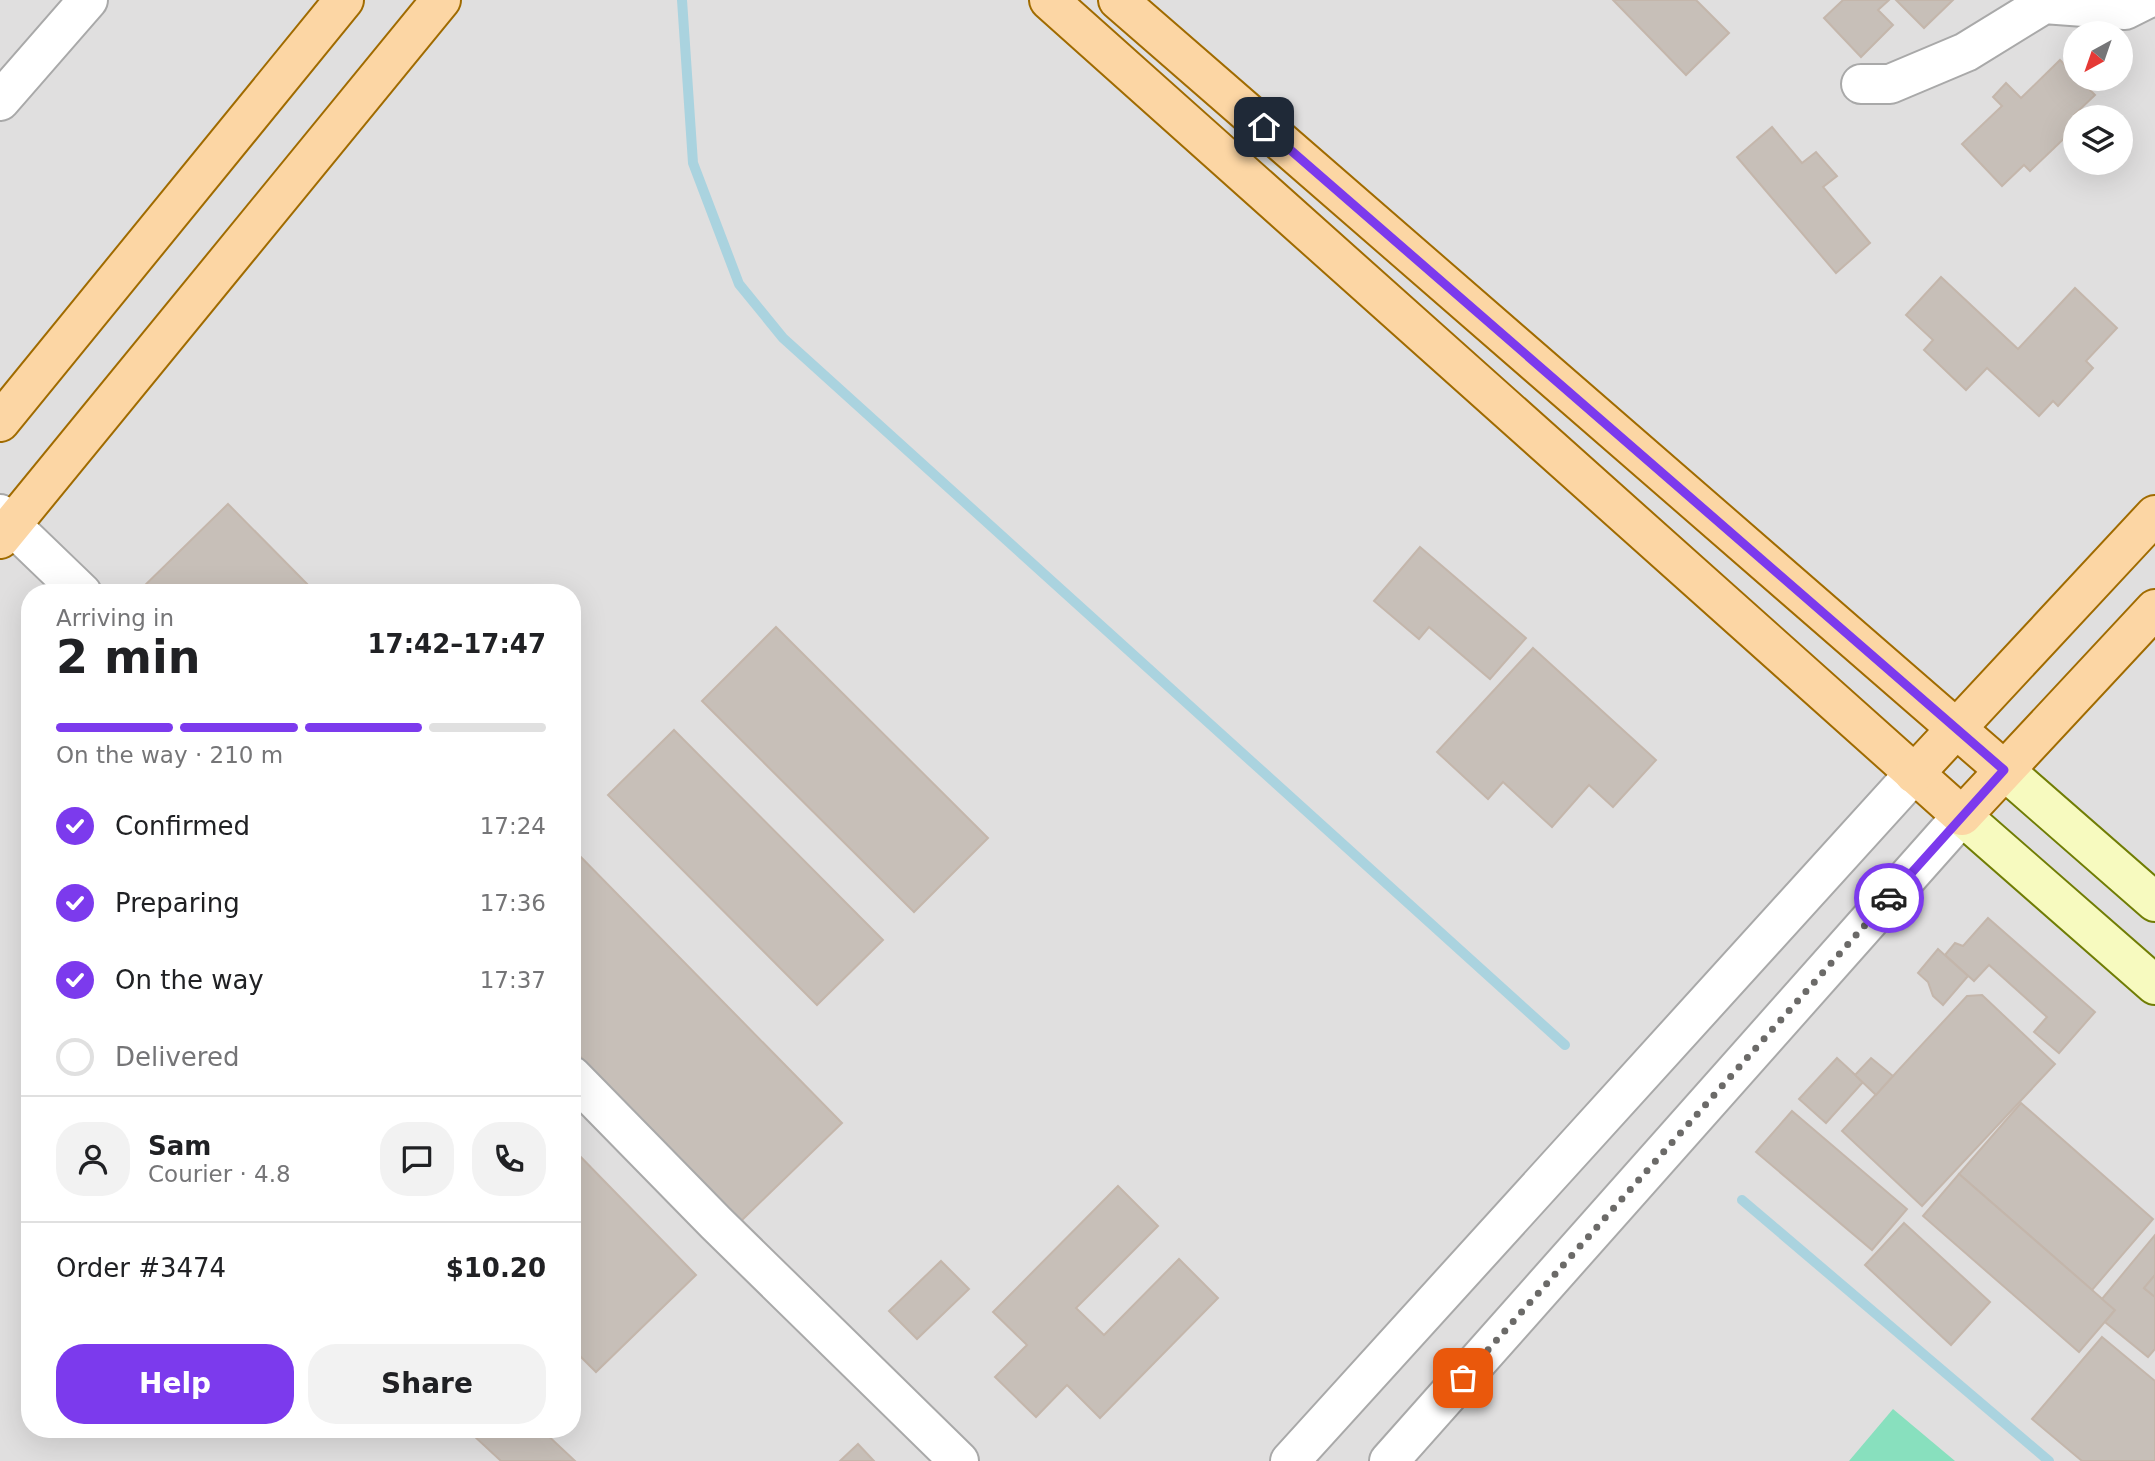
<!DOCTYPE html>
<meta charset="utf-8">
<style>
:root{--surface:#fff;--page:#f2f2f2;--text:#202124;--muted:#757577;--line:#e0e0e0;--accent:#7c3aed}
body{margin:0;font-family:"DejaVu Sans",sans-serif;background:var(--page);color:var(--text);height:100vh;display:flex;flex-direction:column;font-size:26px;white-space:nowrap}
*{box-sizing:border-box;margin:0}
p{font-size:23px;color:var(--muted)}
.icon{flex:none;width:38px;height:38px;fill:none;stroke:currentColor;stroke-width:2;stroke-linecap:round;stroke-linejoin:round}
.map{position:relative;flex:1;overflow:hidden}
.drawer{position:absolute;left:21px;top:584px;width:560px;height:854px;display:flex;flex-direction:column;background:var(--surface);border-radius:28px;box-shadow:0 7px 28px #0002}
.drawer>*{flex:none}
.needle{width:46px;rotate:220deg}
.buttons{position:absolute;left:2063px;top:21px;display:grid;gap:14px}
.buttons a{display:grid;place-items:center;width:70px;height:70px;border-radius:50%;background:var(--surface);box-shadow:0 7px 28px #0002;font-size:35px}
.pin{position:absolute;display:grid;place-items:center;width:60px;height:60px;color:#fff;margin:-30px;border-radius:14px;box-shadow:0 4px 10px #0006}
.courier{position:absolute;display:grid;place-items:center;width:70px;height:70px;margin:-35px;border:5px solid #7c3aed;border-radius:50%;background:#fff;color:#222;box-shadow:0 2px 9px #0007}
.headline em{font-style:normal;font-weight:700}
.headline div{display:flex;flex-direction:column-reverse}
.headline{display:flex;align-items:center;justify-content:space-between;height:119px;padding:0 35px}
h1{font-size:46px;font-weight:700;line-height:52px}
.bar{display:grid;grid-template-columns:repeat(4,1fr);gap:10px 7px;align-content:center;height:84px;padding:0 35px}
.bar i{height:9px;border-radius:5px;background:var(--line)}
.bar .on{background:var(--accent)}
.bar p{grid-column:span 4}
.line{display:flex;align-items:center;gap:18px;padding:0 35px;border-top:2px solid var(--line)}
.line div{flex:1}
.round{display:grid;place-items:center;flex:none;width:74px;height:74px;border-radius:28px;background:var(--page)}
ol{padding:0 35px;list-style:none}
li{display:flex;align-items:center;gap:21px;height:77px}
li p{margin-inline-start:auto}
li .icon{padding:7px;border-radius:50%;background:var(--accent);color:#fff;stroke-width:4}
li:last-child{color:var(--muted)}
li i{width:38px;height:38px;border:4px solid var(--line);border-radius:50%}
.button{display:flex;gap:14px;margin-top:auto;padding:14px 35px}
.button a{flex:1;height:80px;border-radius:28px;background:var(--accent);color:#fff;font-size:28px;font-weight:700;line-height:80px;text-align:center}
.button a+a{background:var(--page);color:var(--text)}
.map>svg:first-child{display:block}
.residential{fill:#e0dfdf;fill-rule:evenodd}
.pitch{fill:#88e0be}
.lines{fill:none;stroke-linecap:round;stroke-linejoin:round}
.stream{stroke:#aad3df;stroke-width:10}
.building{fill:#c7bfb8;stroke:#c4b6ab;stroke-width:2}
.minor-casing{stroke:#a9a9a9;stroke-width:42}
.tertiary-casing{stroke:#a9a9a9;stroke-width:42}
.secondary-casing{stroke:#707d05;stroke-width:42}
.primary-casing{stroke:#a06b00;stroke-width:42}
.minor{stroke:#fff;stroke-width:38}
.tertiary{stroke:#fff;stroke-width:38}
.secondary{stroke:#f7fabf;stroke-width:38}
.primary{stroke:#fcd6a4;stroke-width:38}
.done{stroke:#6b6a68;stroke-width:7;stroke-dasharray:0 12.6}
.route{stroke:#7c3aed;stroke-width:9}
</style>
<div class="map">
<svg width="2155" height="1461" viewBox="0 0 2155 1461">
<rect width="100%" height="100%" fill="#f2efe9"/>
<path class="residential" d="M0,0h2155v1461h-2155zM2076,33h45v46h-45zM2076,117h45v46h-45zM30,593h542v837h-542z"/>
<polygon class="pitch" points="1893,1409 1955,1461 1849,1461"/>
<g class="lines">
<g class="stream">
<polyline points="682,0 693,163 739,284 783,338 1565,1045"/>
<polyline points="1742,1200 2049,1461"/>
</g>
</g>
<g class="building">
<polygon points="1613,0 1696,0 1729,33 1686,75"/>
<polygon points="1843,0 1889,0 1878,10 1893,25 1861,57 1824,18"/>
<polygon points="1896,0 1953,0 1924,28"/>
<polygon points="2060,60 2076,76 2076,79 2079,79 2095,95 2074,115 2076,117 2076,127 2030,171 2024,165 2002,186 1962,144 2002,106 1993,97 2006,83 2021,98"/>
<polygon points="1772,127 1802,163 1816,152 1837,176 1823,187 1870,243 1836,273 1737,157"/>
<polygon points="1941,277 2018,349 2075,288 2117,328 2086,361 2093,368 2058,406 2053,401 2039,416 1987,368 1966,390 1924,350 1933,340 1906,315"/>
<polygon points="228,504 316,593 137,593"/>
<polygon points="1420,547 1526,638 1490,679 1429,627 1419,639 1374,601"/>
<polygon points="776,627 988,838 914,912 702,701"/>
<polygon points="1533,648 1656,760 1613,807 1589,785 1552,827 1503,782 1488,799 1437,752"/>
<polygon points="674,730 883,940 817,1005 608,795"/>
<polygon points="572,848 842,1123 741,1221 572,1048"/>
<polygon points="1988,918 2095,1012 2059,1053 2034,1032 2047,1017 1989,965 1974,981 1945,955 1955,943 1963,946"/>
<polygon points="1938,949 1968,976 1943,1005 1933,996 1928,982 1918,973"/>
<polygon points="1982,995 2055,1064 1922,1206 1842,1131 1967,996"/>
<polygon points="1837,1058 1863,1082 1826,1123 1799,1099"/>
<polygon points="1871,1058 1893,1076 1876,1095 1855,1075"/>
<polygon points="2021,1103 2153,1219 2092,1290 1959,1174"/>
<polygon points="1792,1111 1907,1209 1872,1250 1756,1152"/>
<polygon points="572,1148 696,1275 596,1372 572,1348"/>
<polygon points="1959,1174 2115,1310 2079,1352 1923,1216"/>
<polygon points="1118,1186 1158,1226 1076,1308 1104,1335 1179,1259 1218,1298 1100,1418 1067,1385 1036,1417 995,1377 1027,1345 993,1312"/>
<polygon points="1904,1223 1990,1302 1951,1345 1865,1265"/>
<polygon points="2155,1235 2155,1275 2144,1288 2155,1297 2155,1349 2148,1357 2105,1322 2115,1310 2102,1299"/>
<polygon points="941,1261 969,1289 917,1339 889,1311"/>
<polygon points="2155,1275 2155,1297 2144,1288"/>
<polygon points="2102,1337 2155,1381 2155,1461 2082,1461 2032,1419"/>
<polygon points="479,1430 542,1430 575,1461 501,1461 474,1436"/>
<polygon points="858,1444 874,1461 840,1461"/>
</g>
<g class="lines">
<defs>
<g id="minor">
<polyline points="1861,84 1890,84 1966,52 2044,4 2125,10 2145,0"/>
<polyline points="0,101 88,0"/>
<polyline points="0,514 82,593"/>
<polyline points="572,1076 716,1223 959,1461"/>
</g>
<g id="tertiary">
<polyline points="1290,1461 1914,774"/>
<polyline points="1389,1461 1962,816"/>
</g>
<g id="secondary">
<polyline points="2004,770 2155,902"/>
<polyline points="1962,816 2155,985"/>
</g>
<g id="primary">
<polyline points="1049,0 1962,816 2155,609"/>
<polyline points="1118,0 2004,770"/>
<polyline points="0,422 344,0"/>
<polyline points="0,539 441,0"/>
<polyline points="1914,774 2155,515"/>
</g>
</defs>
<use href="#minor" class="minor-casing"/>
<use href="#tertiary" class="tertiary-casing"/>
<use href="#secondary" class="secondary-casing"/>
<use href="#primary" class="primary-casing"/>
<use href="#minor" class="minor"/>
<use href="#tertiary" class="tertiary"/>
<use href="#secondary" class="secondary"/>
<use href="#primary" class="primary"/>
</g>
<g class="lines">
<polyline class="done" points="1463,1378 1889,898"/>
<polyline class="route" points="1264,127 2004,770 1889,898"/>
</g>
</svg>
<div class="buttons">
<a><svg class="needle" viewBox="-14 -14 28 28"><path d="M0-13l5 13h-10z" fill="#e53935"/><path d="M0 13l5-13h-10z" fill="#757577"/></svg></a>
<a><svg class="icon" aria-label="layers" viewBox="0 0 24 24"><path d="M12 4l9 5-9 5-9-5zM3 14l9 5 9-5"/></svg></a>
</div>
<div class="pin" style="left:1463px;top:1378px;background:#ea580c"><svg class="icon" aria-label="bag" viewBox="0 0 24 24"><path d="M5 8h14l-1 12H6zM9 8a3 3 0 0 1 6 0"/></svg></div>
<div class="pin" style="left:1264px;top:127px;background:#1f2937"><svg class="icon" aria-label="home" viewBox="0 0 24 24"><path d="M3 11l9-7 9 7M6 9v11h12V9"/></svg></div>
<div class="courier" style="left:1889px;top:898px"><svg class="icon" aria-label="car" viewBox="0 0 24 24"><path d="M5 17H2v-5l4-1 3-4h7l3 4 3 1v5h-3M9 17h6M6 11h13"/><circle cx="7" cy="17" r="2"/><circle cx="17" cy="17" r="2"/></svg></div>
<section class="drawer">
<div class="headline"><div><h1>2 min</h1><p>Arriving in</p></div><em>17:42–17:47</em></div>
<div class="bar"><i class="on"></i><i class="on"></i><i class="on"></i><i></i><p>On the way · 210 m</p></div>
<ol>
<li><svg class="icon" aria-label="check" viewBox="0 0 24 24"><path d="M5 12l5 5 9-10"/></svg>Confirmed<p>17:24</p></li>
<li><svg class="icon" aria-label="check" viewBox="0 0 24 24"><path d="M5 12l5 5 9-10"/></svg>Preparing<p>17:36</p></li>
<li><svg class="icon" aria-label="check" viewBox="0 0 24 24"><path d="M5 12l5 5 9-10"/></svg>On the way<p>17:37</p></li>
<li><i></i>Delivered</li>
</ol>
<div class="line" style="height:126px"><a class="round"><svg class="icon" aria-label="person" viewBox="0 0 24 24"><circle cx="12" cy="8" r="4"/><path d="M4 21q1-7 8-7t8 7"/></svg></a><div><b>Sam</b><p>Courier · 4.8</p></div><a class="round"><svg class="icon" aria-label="chat" viewBox="0 0 24 24"><path d="M4 5h16v11H9l-5 4z"/></svg></a><a class="round"><svg class="icon" aria-label="phone" viewBox="0 0 24 24"><path d="M5 4h4l2 5-3 2q2 4 5 5l2-3 5 2v4C11 20 4 13 5 4z"/></svg></a></div>
<div class="line" style="height:91px"><div>Order #3474</div><b>$10.20</b></div>
<div class="button"><a>Help</a><a>Share</a></div>
</section>
</div>
